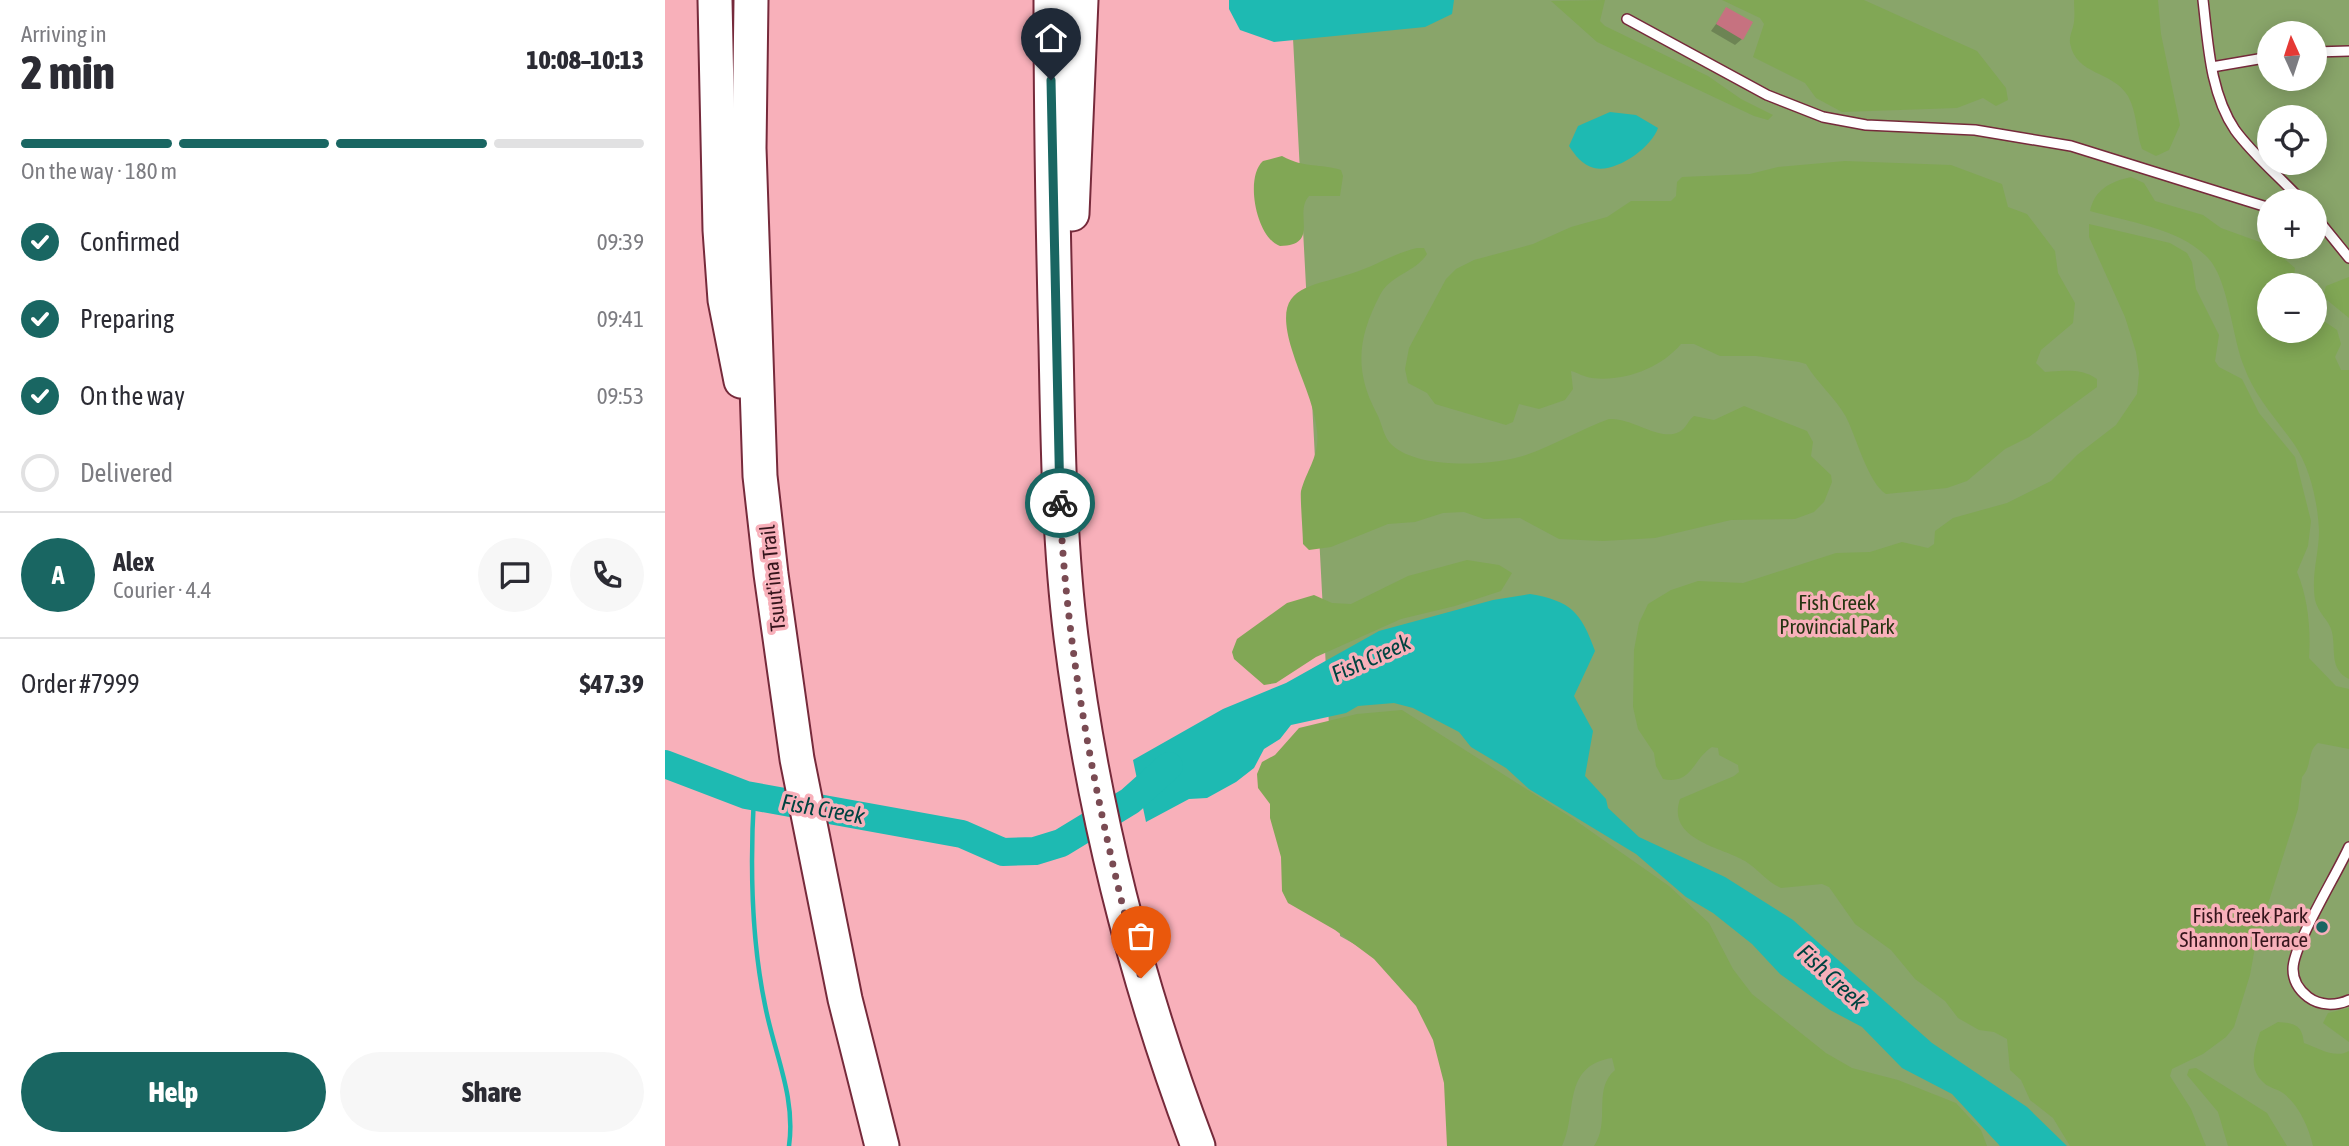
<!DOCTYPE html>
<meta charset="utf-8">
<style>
:root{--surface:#fff;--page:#f7f7f7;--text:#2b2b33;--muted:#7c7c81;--line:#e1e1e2;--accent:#196662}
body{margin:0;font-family:"Asap Condensed",sans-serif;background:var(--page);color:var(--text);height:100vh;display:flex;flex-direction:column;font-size:26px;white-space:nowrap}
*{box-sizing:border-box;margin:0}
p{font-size:23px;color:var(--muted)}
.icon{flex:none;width:38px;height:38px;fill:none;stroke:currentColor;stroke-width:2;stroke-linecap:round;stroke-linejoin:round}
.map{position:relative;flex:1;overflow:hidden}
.drawer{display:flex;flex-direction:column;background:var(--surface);width:665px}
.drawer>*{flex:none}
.needle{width:46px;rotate:357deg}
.controls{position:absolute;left:1592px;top:21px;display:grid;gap:14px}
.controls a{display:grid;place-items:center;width:70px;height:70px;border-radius:50%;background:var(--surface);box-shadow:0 4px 18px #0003;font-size:35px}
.pin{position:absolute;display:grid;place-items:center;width:60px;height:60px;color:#fff;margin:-72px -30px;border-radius:50% 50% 50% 0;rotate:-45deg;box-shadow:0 0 7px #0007}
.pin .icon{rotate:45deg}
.courier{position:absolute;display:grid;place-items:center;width:70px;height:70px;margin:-35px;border:5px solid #196662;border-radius:50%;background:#fff;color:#222;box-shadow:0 2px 9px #0007}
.head em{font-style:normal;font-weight:800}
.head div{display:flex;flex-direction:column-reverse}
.head{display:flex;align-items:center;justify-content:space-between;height:119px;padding:0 21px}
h1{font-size:46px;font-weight:800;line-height:52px}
.bar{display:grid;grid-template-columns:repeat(4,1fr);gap:10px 7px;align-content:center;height:84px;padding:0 21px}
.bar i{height:9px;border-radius:5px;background:var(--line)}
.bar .selected{background:var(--accent)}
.bar p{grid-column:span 4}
.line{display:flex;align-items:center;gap:18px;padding:0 21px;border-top:2px solid var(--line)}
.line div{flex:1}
.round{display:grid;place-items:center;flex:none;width:74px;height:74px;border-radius:37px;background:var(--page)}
ol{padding:0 21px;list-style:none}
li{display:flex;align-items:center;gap:21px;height:77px}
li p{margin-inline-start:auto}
li .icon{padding:7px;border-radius:50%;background:var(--accent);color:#fff;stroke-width:4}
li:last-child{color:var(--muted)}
li i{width:38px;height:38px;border:4px solid var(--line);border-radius:50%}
.action{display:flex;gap:14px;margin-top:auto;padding:14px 21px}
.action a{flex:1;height:80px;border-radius:42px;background:var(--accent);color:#fff;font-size:28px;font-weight:800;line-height:80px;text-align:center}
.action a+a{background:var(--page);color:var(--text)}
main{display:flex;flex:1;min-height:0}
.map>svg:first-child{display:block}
.green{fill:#89a56a;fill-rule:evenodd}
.forest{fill:#81a755}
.water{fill:#1ebab2}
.shadow{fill:#0003}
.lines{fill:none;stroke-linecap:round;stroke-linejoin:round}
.stream{stroke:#1ebab2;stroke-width:4.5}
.river{stroke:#1ebab2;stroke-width:28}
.building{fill:#c67280}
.service-casing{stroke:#762a3b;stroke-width:12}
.motorway-casing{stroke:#762a3b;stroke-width:37}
.service{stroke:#fff;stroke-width:9}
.motorway{stroke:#fff;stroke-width:33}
.done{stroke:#7a4b53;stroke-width:7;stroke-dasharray:0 12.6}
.route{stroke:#196662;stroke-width:9}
.poi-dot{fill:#196662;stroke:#f8b0ba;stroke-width:2.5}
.labels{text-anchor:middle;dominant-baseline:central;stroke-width:7;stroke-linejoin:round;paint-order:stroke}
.street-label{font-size:21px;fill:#36151c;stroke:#f8b0ba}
.park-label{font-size:21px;fill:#253411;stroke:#f8b0ba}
.poi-label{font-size:21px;fill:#36151c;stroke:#f8b0ba;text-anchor:end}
.water-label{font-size:23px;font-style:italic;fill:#004340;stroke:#f8b0ba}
</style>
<main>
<section class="drawer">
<div class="head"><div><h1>2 min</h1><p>Arriving in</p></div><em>10:08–10:13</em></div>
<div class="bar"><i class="selected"></i><i class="selected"></i><i class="selected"></i><i></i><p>On the way · 180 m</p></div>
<ol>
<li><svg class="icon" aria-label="check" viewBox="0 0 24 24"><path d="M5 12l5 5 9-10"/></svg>Confirmed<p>09:39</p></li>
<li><svg class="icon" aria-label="check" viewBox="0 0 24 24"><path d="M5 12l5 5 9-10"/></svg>Preparing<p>09:41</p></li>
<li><svg class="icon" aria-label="check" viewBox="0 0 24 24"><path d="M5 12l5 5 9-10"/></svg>On the way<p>09:53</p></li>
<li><i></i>Delivered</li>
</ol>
<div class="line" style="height:126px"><b class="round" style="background:var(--accent);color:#fff">A</b><div><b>Alex</b><p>Courier · 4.4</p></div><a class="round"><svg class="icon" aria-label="chat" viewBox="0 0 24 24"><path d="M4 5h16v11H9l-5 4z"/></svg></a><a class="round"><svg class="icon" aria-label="phone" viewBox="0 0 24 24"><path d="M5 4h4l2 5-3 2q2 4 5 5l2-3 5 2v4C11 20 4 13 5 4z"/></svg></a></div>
<div class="line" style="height:91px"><div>Order #7999</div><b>$47.39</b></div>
<div class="action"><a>Help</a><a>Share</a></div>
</section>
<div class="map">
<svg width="1684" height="1146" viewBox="0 0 1684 1146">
<rect width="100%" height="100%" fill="#f8b0ba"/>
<path class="green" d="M626,0h1058v1146h-892l-13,-102 -30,-66 -74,-42zM1605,33h45v46h-45zM1605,117h45v46h-45zM1605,201h45v46h-45zM1605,285h45v46h-45z"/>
<g class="forest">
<polygon points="940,0 935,21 940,26 1043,76 1076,99 1108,115 1103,120 1089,116 932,42 886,1"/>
<polygon points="1057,0 1199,0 1312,51 1341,88 1343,100 1331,106 1318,98 1292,108 1177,112 1151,98 1140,83 1088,57 1099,24 1095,18"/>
<path d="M1409,0h84l3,34 19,91 -11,25 -13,6 -14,-7c-6,-17 -5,-37 -14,-53 -16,-26 -52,-20 -58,-53 -1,-8 3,-13 4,-21 1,-7 0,-15 0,-22z"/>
<path d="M617,156c24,13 37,7 59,14l2,6 -3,20h-31c-16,18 12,49 -29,50 -23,-7 -36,-68 -17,-85z"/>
<path d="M1180,161l106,4 51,19 6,23 19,7 28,37 3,22 17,30 -2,20 -32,27 -5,13 9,9c19,-1 36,-4 52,7v8l-68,50 -24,12 -38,32 -20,7 -61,6c-18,-11 -30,-58 -40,-77 -11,-20 -29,-34 -40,-53l-7,-2 -43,-6h-36l-26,-12h-13c-20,24 -57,38 -89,34 -8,-1 -14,-5 -21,-7l2,18 -8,11 -26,9 -20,-5 -6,18 -7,3 -71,-21 -8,-11 -19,-10 -3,-14 4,-21 37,-69 10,-10 18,-9 59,-16 38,-17 36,-10 24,-16h40l5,-5 1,-14 5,-5 68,-3 28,-7z"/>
<path d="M1466,177l13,6 11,18 48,14 18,13 47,17 27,23 -2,17h-23v46h45v-16l22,15 4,14 -6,13 6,13h8v309c-20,-10 -13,-28 -17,-47 -3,-12 -14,-19 -17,-32 -4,-25 4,-46 4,-69 -1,-28 -9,-64 -25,-87 -19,-27 -40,-48 -51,-80 -11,-29 -15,-85 -35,-106 -28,-30 -80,-36 -118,-47 5,-22 20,-29 41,-34z"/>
<path d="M1424,224l81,19 17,10 5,9 4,27 23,46 -4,26 4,6 23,12 17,34 36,44 16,64 -3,25 -11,26c11,26 14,57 12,86l27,28 13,3v60l-31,-6c-11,8 -6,24 -16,34l-4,32 -42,133 -6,33 -16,52 -8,10 -23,17 -31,15 -2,7 21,33 15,37h-136l-17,-28 -23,-18 -9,-20 -11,-10 -3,-31 -13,-7 -15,-2 -21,-12 -13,-17 -30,-22 -24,-29 -36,-26 -26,-37 -7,-3 -41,4c-14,-6 -23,-19 -36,-27 -23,-14 -79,-21 -65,-62l54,-23 5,-4 -1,-7 -19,-10 -1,-7 -6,-1c-20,13 -20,38 -49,32l-7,-13 -2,-13 -16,-24 -5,-22 1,-57 5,-27 9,-19 23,-14 27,-9 45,2 93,-30 34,-1 32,-10 26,6 6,-4 1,-13 18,-13 54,-15 44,-22 26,-26 39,-30 21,-31 2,-21 -3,-21 -11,-35 -36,-80z"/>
<path d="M752,248h7l3,6c-11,18 -37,21 -47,41 -22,42 -26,75 -4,117 6,10 7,25 16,33 27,25 101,21 134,10 29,-10 55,-26 83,-36 23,-2 51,23 70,13 7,-3 9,-12 15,-16l20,4 30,-14 63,25 6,11 -2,14 20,19 1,7 -8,20 -10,10 -19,7 -64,1 -76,18 -52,3 -44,-2 -39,-21 -36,1 -20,-7 -21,1 -28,9 -27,2 -57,23 -22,3 -6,-6c0,-10 -3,-47 -2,-53 6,-22 19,-35 16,-60 -3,-29 -17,-54 -25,-81 -20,-65 13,-61 61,-77 22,-7 42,-20 64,-25z"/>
<polygon points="1684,277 1684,318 1662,300 1659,293 1661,286"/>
<polygon points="802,560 834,565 847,573 836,591 790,606 736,619 651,657 611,683 599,685 569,659 567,652 572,639 622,603 649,595 667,603 686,604 743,576"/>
<path d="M737,710l170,108 97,68 40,37 24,46 19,25 74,59 26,15 46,12 58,23 25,27 6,16h-393c17,-25 -2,-56 21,-76l-3,-12c-51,8 -34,56 -50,88h-115l-3,-63 -11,-43 -17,-34 -42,-47 -39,-29 -47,-27 -6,-12 -1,-34 -11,-39v-14l-12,-16 -1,-14 5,-12 13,-7 24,-27 58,-14z"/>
<polygon points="1684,1008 1684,1042 1658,1023 1663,1013"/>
<path d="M1613,1022c17,1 24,3 26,21 14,5 31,16 45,8v95h-36c-4,-18 -14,-41 -30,-53 -5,-4 -14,-5 -19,-10 -17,-15 -9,-33 -4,-51z"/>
<polygon points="1531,1068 1602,1113 1622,1146 1563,1146 1553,1112 1522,1075 1524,1069"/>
</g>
<g class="water">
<polygon points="564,0 789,0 787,14 760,27 609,42 575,30 564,9"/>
<path d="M945,112l26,3 22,13c-7,20 -42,45 -64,40 -12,-3 -19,-13 -25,-22l9,-20z"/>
<path d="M865,594c41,7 51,18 65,57l-21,45 19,35 -8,45 21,23 2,9 31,29 86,40 68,43 139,123 95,64 40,39h-67l-48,-52 -50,-26 -40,-41 -32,-17 -50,-36 -28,-30 -39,-31 -27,-16 -50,-43 -107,-65 -23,-21 -35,-21 -12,-15 -46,-24 -19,-5 -36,3 -12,7 -55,12 -11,14 -16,10 -10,19 -18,14 -29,16 -18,1 -43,23 -13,-62 90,-51 63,-26 93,-52 114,-31z"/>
</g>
<polygon class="shadow" points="1062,9 1077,39 1070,45 1046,31"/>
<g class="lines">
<path class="stream" d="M89,796c-4,69 -3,141 11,209 9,48 31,91 24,141"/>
<polyline class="river" points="0,764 81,795 297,834 338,852 370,851 396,843 465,801 504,766"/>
</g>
<polygon class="building" points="1061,7 1088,22 1078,40 1051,24"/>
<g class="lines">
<defs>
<g id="service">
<path d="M1538,0c5,43 7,93 32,130 19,26 45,47 67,71"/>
<polyline points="962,19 1102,95 1158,117 1201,125 1310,130 1406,146 1605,208"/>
<polyline points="1650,52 1684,51"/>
<polyline points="1547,67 1605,57"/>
<polyline points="1623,201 1632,196"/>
<polyline points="1650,216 1684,258"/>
<path d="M1684,847c-12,27 -56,98 -56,122 0,12 6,21 15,28 12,9 28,9 41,3"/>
</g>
<g id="motorway">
<polyline points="50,0 55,230 60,300 76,381"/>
<polyline points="86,0 84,148 95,476 106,574 132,759 180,999 217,1146"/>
<path d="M386,0c0,115 2,230 5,345 2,97 3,195 15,292 22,174 65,345 127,509"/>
<polyline points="407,214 416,0"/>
</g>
</defs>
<use href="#service" class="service-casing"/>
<use href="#motorway" class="motorway-casing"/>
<use href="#service" class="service"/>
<use href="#motorway" class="motorway"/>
</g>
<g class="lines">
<path class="done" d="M395,503c7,162 40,319 81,475"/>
<polyline class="route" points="386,80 395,503"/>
</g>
<circle class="poi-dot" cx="1657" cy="927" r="7"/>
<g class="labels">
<g class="street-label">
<text transform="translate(107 578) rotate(-96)">Tsuut'ina Trail</text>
</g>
<g class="park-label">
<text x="1172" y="602">Fish Creek<tspan x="1172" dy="24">Provincial Park</tspan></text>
</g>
<g class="poi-label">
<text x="1643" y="915">Fish Creek Park<tspan x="1643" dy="24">Shannon Terrace</tspan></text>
</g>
<g class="water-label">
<text transform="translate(706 658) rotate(-24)">Fish Creek</text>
<text transform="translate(158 809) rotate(10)">Fish Creek</text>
<text transform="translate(1167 977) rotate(43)">Fish Creek</text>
</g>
</g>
</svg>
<div class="controls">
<a><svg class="needle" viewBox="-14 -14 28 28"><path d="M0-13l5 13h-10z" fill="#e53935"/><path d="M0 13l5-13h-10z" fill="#7c7c81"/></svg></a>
<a><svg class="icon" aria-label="locate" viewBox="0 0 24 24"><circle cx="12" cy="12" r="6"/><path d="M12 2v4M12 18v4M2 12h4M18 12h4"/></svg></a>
<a>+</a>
<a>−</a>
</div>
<div class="pin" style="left:476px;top:978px;background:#ea580c"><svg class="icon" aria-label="bag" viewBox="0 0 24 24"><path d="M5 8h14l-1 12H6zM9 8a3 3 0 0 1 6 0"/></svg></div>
<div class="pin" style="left:386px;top:80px;background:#1f2937"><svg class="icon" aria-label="home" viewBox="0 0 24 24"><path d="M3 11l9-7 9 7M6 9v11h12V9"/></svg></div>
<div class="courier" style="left:395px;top:503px"><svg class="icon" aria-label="bike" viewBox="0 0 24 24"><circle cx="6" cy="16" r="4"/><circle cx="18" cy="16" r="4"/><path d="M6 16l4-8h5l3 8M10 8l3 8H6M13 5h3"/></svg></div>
</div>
</main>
